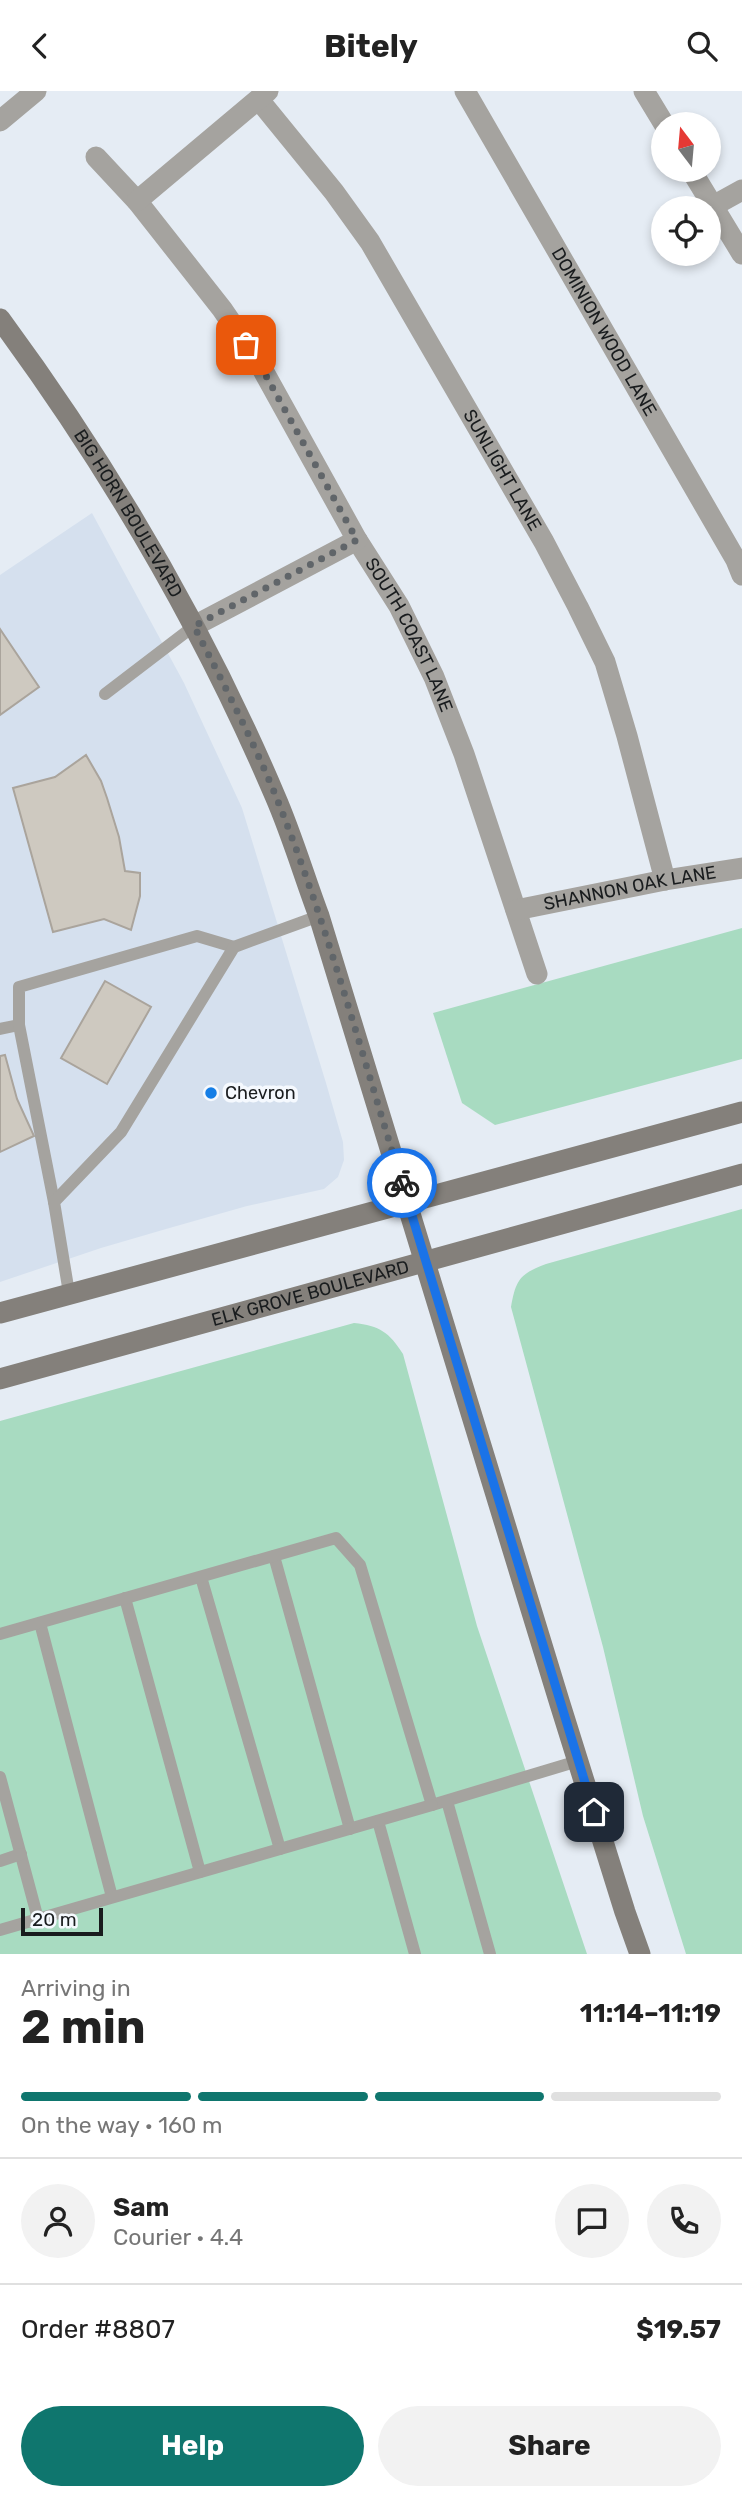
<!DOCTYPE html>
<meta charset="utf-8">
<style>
:root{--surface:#fff;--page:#f2f2f2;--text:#222;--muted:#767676;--line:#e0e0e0;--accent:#0f766e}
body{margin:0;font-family:Rubik,sans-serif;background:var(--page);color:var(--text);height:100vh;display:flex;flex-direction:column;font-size:26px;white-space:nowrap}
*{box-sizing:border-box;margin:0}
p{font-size:23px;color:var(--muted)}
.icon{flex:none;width:38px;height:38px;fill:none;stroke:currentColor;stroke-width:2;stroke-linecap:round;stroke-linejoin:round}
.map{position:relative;height:1863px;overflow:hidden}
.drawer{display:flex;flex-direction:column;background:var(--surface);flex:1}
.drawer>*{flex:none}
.needle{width:46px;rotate:344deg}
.buttons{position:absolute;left:651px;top:21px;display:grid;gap:14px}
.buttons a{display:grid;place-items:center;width:70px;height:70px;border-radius:50%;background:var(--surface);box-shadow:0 4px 10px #0003;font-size:35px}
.scale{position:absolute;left:21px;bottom:18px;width:82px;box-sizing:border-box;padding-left:7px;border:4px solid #191c1e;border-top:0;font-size:19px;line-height:24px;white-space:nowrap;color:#191c1e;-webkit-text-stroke:5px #f5f9fe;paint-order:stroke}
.pin{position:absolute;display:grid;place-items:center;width:60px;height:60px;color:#fff;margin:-30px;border-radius:14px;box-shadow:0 4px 10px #0006}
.courier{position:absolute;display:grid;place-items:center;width:70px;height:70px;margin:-35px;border:5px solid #1a73e8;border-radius:50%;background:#fff;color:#222;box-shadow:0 2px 9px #0007}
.overview em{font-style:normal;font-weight:700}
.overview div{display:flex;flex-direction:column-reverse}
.overview{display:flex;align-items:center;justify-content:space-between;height:119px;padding:0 21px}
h1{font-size:46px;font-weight:700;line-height:52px}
.bar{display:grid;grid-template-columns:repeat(4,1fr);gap:10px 7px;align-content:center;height:84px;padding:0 21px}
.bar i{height:9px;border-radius:5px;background:var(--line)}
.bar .active{background:var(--accent)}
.bar p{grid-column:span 4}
.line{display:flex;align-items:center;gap:18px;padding:0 21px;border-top:2px solid var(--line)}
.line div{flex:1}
.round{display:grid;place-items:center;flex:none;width:74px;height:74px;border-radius:37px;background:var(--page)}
.primary-button{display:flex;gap:14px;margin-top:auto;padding:14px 21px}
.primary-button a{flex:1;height:80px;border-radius:42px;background:var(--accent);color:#fff;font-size:28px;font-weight:700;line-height:80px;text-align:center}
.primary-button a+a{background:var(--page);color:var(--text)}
header{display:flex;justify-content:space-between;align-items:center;height:91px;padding:0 21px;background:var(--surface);font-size:32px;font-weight:700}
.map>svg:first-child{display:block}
.built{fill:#d5e0ee}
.green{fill:#a8dbc1}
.building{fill:#cec9c0;stroke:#aaa49c;stroke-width:2}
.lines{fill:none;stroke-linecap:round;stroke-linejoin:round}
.lane{stroke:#a5a39f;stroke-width:12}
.street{stroke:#a5a39f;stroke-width:21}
.secondary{stroke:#84807b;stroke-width:21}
.done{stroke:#606569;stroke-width:7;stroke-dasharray:0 12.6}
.route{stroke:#1a73e8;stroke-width:9}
.poi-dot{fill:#157ee6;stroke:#f5f9fe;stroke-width:2.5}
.labels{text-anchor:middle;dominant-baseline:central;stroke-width:7;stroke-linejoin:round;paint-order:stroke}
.street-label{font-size:18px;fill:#191c1e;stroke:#f5f9fe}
.poi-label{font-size:18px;fill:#191c1e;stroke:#f5f9fe;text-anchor:start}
</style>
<header><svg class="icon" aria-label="back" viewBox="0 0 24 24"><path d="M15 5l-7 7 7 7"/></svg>Bitely<svg class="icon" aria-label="search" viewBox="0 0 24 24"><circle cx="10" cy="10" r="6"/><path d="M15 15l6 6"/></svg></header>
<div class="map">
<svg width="742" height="1863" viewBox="0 0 742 1863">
<rect width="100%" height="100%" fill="#e5ecf4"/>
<polygon class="built" points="92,422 184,592 242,717 326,992 343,1051 344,1069 338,1086 324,1098 247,1115 166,1138 101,1157 0,1191 0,484"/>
<g class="green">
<polygon points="742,837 742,968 495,1034 462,1012 433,922"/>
<path d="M742,1118v745h-56l-43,-138 -40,-169 -92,-340c5,-28 9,-33 35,-43z"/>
<path d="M354,1232c26,3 35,9 49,31l74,272 110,328h-587v-533z"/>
</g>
<g class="building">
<polygon points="0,538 39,596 0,624"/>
<polygon points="86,664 101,690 107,707 119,746 125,780 140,782 140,805 131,839 104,828 53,841 13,697 55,686"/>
<polygon points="105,890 151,916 107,993 61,967"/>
<polygon points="5,964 17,1008 34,1045 0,1061 0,965"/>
</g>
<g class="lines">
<g class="lane">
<polyline points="105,603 194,535"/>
<polyline points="0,938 19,934"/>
<polyline points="54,1111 19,934 19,896 197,845 234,856"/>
<polyline points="69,1202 54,1111 121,1041 234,856 319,825"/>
<polyline points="274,1465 350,1738"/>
<polyline points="201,1486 280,1758"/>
<polyline points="125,1507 200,1781"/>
<polyline points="40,1532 112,1806"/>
<polyline points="0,1543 336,1447 360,1474 432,1714 578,1670"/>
<polyline points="0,1686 38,1828"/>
<polyline points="447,1710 490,1863"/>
<polyline points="378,1730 415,1863"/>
<polyline points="0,1770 21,1763"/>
<polyline points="0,1839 432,1714"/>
</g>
<g class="street">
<path id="s1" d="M465,0l271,469 6,15"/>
<polyline points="644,0 664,33"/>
<path id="s2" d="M259,9l75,92 36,50 174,300 34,65 27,55 22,74 38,144"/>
<polyline points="0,30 36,0"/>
<path id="s3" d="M96,66l41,44 85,108 37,54 98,177 42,66 35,71 30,77 73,220"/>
<polyline points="691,79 742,163"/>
<polyline points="137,110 268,0"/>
<polyline points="713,115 742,99"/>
<polyline points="194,535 357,449"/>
<path id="s4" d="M516,819l149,-30 77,-12"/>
</g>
<g class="secondary">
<path id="s5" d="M0,228c109,148 203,308 275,477 17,39 29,80 44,120l241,788 65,208 15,42"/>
<polyline points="0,1222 742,1021"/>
<path id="s6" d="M0,1288l742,-205"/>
</g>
</g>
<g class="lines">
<path class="done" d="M246,254l13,18 98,177 -163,86c29,57 59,114 83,173 50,125 85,256 125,384"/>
<polyline class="route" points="402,1092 594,1721"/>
</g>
<circle class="poi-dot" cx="211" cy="1002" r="7"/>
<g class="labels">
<g class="street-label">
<text stroke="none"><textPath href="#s1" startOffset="278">DOMINION WOOD LANE</textPath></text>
<text stroke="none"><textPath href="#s2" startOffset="444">SUNLIGHT LANE</textPath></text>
<text stroke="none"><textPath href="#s5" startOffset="233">BIG HORN BOULEVARD</textPath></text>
<text stroke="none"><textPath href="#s3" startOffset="574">SOUTH COAST LANE</textPath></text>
<text stroke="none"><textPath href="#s4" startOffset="116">SHANNON OAK LANE</textPath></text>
<text stroke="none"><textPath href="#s6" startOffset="322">ELK GROVE BOULEVARD</textPath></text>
</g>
<g class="poi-label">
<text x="225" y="1002">Chevron</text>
</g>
</g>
</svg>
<div class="buttons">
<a><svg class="needle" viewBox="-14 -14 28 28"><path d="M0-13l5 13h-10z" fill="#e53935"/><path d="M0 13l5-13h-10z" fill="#767676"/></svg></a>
<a><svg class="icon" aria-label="locate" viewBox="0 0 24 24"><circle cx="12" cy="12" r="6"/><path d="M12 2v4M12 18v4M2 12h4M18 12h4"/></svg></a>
</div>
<div class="scale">20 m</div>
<div class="pin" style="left:246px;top:254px;background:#ea580c"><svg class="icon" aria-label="bag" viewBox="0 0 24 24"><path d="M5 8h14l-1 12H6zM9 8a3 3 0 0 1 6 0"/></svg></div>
<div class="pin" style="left:594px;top:1721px;background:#1f2937"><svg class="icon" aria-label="home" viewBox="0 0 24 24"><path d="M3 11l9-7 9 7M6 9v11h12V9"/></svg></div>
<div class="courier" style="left:402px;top:1092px"><svg class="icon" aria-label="bike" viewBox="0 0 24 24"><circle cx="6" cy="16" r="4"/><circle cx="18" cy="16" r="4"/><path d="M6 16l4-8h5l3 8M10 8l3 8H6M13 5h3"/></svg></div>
</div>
<section class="drawer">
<div class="overview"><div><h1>2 min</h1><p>Arriving in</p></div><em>11:14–11:19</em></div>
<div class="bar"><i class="active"></i><i class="active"></i><i class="active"></i><i></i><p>On the way · 160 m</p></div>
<div class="line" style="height:126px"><a class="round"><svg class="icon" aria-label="person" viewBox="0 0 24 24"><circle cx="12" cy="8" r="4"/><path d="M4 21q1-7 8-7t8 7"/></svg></a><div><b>Sam</b><p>Courier · 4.4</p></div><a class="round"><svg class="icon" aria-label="chat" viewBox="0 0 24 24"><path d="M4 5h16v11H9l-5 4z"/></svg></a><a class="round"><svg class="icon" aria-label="phone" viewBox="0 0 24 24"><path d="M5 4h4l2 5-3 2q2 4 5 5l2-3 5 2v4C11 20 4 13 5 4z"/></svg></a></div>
<div class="line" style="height:91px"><div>Order #8807</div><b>$19.57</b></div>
<div class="primary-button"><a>Help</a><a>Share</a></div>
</section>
